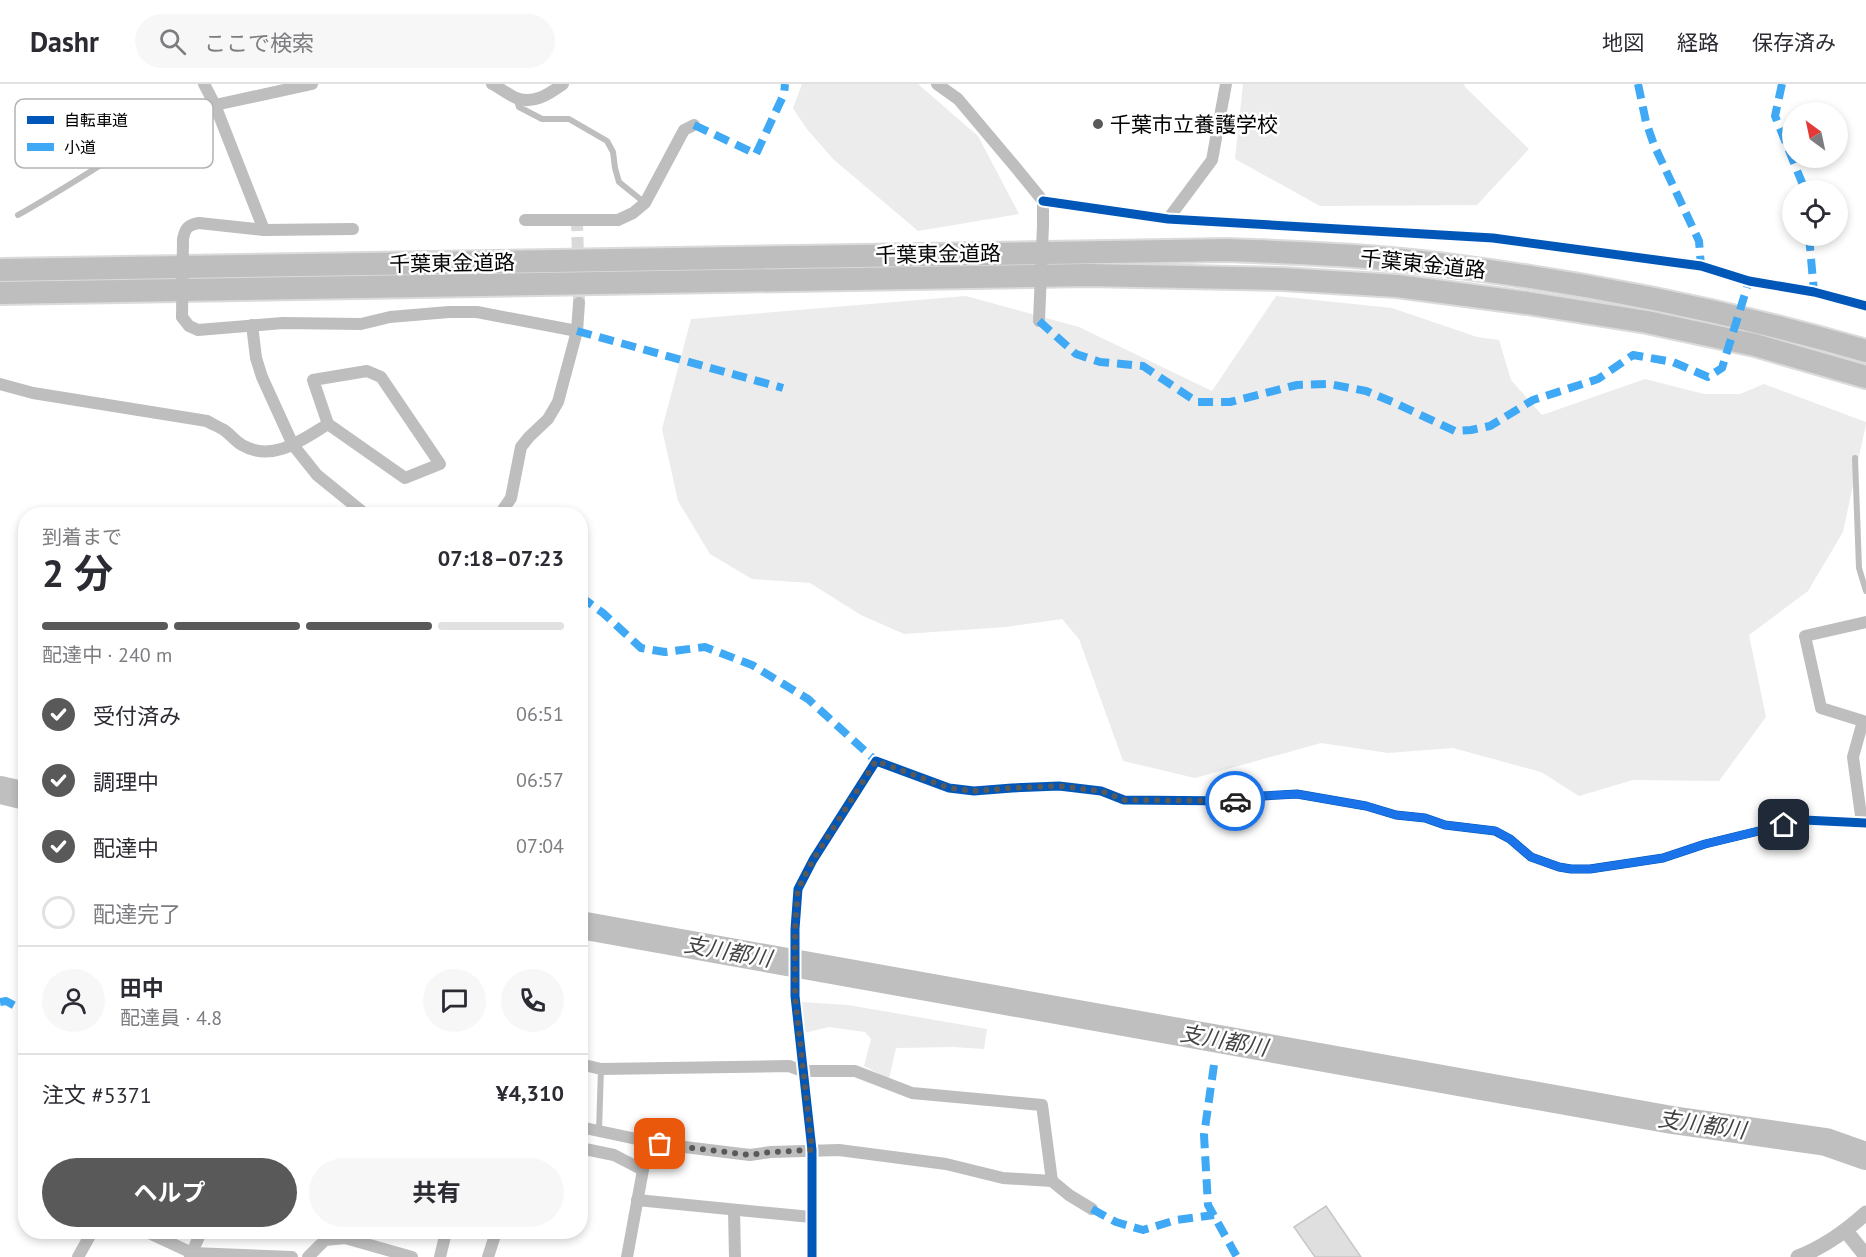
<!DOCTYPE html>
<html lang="ja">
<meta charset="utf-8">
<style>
:root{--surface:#fff;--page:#f7f7f7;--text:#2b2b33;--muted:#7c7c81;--line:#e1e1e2;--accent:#595959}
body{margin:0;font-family:"PT Sans","Noto Sans JP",sans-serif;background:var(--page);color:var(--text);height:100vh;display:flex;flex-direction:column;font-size:22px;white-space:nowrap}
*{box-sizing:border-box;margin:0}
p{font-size:20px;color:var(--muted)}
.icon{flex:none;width:33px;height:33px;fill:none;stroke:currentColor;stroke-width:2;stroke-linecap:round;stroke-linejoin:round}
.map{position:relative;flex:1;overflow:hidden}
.details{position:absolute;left:18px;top:423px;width:570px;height:732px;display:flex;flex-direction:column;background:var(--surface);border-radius:24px;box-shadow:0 3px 9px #0003}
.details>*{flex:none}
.needle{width:39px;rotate:327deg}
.buttons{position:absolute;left:1782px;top:18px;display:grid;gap:12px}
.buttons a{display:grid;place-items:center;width:66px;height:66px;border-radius:50%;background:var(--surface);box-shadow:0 3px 9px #0003;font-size:30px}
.pin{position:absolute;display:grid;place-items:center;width:51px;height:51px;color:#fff;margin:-26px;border-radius:12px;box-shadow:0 3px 9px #0006}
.courier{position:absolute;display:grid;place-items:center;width:60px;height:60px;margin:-30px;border:4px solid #1a73e8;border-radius:50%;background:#fff;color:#222;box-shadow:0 2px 8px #0007}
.overview em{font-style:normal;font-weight:700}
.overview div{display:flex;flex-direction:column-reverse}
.overview{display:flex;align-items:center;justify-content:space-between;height:102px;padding:0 24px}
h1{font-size:39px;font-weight:700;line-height:45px}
.bar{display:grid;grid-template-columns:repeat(4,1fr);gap:9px 6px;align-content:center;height:72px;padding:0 24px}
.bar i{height:8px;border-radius:4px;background:var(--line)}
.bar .selected{background:var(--accent)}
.bar p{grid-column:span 4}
.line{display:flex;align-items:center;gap:15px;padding:0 24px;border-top:2px solid var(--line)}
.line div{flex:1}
.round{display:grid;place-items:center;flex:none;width:63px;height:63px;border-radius:32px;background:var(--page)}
ol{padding:0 24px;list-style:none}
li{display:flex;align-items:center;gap:18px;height:66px}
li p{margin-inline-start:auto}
li .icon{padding:6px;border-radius:50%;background:var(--accent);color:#fff;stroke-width:4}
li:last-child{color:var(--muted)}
li i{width:33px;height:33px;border:3px solid var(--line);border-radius:50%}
.action{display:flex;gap:12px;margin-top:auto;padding:12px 24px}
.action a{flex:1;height:69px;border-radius:36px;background:var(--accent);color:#fff;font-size:24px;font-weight:700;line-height:69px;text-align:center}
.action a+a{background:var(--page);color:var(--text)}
header{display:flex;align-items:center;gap:36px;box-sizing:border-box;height:84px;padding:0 30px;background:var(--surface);border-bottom:2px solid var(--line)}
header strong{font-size:28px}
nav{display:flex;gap:33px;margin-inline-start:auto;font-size:21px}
.search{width:420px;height:54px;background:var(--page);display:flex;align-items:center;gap:15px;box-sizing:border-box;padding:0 21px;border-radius:33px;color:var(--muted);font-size:22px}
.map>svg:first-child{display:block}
.green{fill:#ececec}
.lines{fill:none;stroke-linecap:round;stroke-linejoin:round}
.river{stroke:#bfbfbf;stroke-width:28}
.building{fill:#dfdfdf;stroke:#c7c7c7;stroke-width:1.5}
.minor-tunnel{stroke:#d9d9d9;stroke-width:12;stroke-dasharray:12 6;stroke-linecap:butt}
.motorway-casing{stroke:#dbdbdb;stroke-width:26}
.service{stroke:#bebebe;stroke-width:6}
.minor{stroke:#bebebe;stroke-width:12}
.tertiary{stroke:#bebebe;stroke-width:15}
.motorway{stroke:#bebebe;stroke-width:22}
.minor-bridge{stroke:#bebebe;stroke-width:12}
.quiet{stroke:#3fa9f5;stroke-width:8;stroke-dasharray:15 8;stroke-linecap:butt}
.cycleway-casing{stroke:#fff;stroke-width:13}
.cycleway{stroke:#0057b8;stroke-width:9}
.done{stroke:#595959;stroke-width:6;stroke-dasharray:0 10.8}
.route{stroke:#1a73e8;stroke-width:8}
.poi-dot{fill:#595959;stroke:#fff;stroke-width:2}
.labels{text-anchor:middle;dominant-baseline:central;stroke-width:5;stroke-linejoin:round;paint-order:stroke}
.poi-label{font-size:21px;fill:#000;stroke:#fff;text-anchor:start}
.street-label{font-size:21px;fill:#000;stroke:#fff}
.water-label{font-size:22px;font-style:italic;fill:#444;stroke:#fff}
.key{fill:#fff;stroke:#b2b2b2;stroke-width:1.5}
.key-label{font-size:16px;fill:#000}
</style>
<header>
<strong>Dashr</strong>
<div class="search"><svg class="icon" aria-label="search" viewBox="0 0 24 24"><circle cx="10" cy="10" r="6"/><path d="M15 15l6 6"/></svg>ここで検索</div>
<nav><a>地図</a><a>経路</a><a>保存済み</a></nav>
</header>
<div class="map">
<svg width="1866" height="1173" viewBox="0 0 1866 1173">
<rect width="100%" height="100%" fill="#fff"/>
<g class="green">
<polygon points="802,0 918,0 978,52 1019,130 918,147 833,75 806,44 793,24"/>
<polygon points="1243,0 1464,0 1465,3 1529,65 1477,121 1320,122 1235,75"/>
<polygon points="966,212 1079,243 1212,307 1276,212 1392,224 1477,253 1499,256 1511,296 1542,331 1645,295 1704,310 1740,310 1764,300 1866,338 1866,340 1843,448 1808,507 1749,551 1766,633 1719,697 1633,696 1579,712 1541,688 1453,664 1388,669 1321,659 1195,694 1123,677 1079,555 1062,535 1006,543 904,550 861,531 810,499 752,495 710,470 678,417 662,345 691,235"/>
<polygon points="802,918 848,921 987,945 984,965 953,963 896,964 889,995 864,982 871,955 865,948 829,943 804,949"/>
</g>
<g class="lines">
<g class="river">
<polyline points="0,706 26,712"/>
<polyline points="580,841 1672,1036 1826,1058 1866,1072"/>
</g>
</g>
<polygon class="building" points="1326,1122 1361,1173 1315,1173 1294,1143"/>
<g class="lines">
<polyline class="minor-tunnel" points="577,135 579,219"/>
<defs>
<g id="motorway">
<path d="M0,186l1228,-20c70,3 140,5 209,14 147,18 288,46 429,87"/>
<polyline points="0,209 1088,191 1282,195 1397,202 1527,219 1647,238 1755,261 1866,293"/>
</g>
</defs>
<use href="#motorway" class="motorway-casing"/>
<g class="service">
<polyline points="516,14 519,23 542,35 569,35 607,57 613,68 615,84 619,98 645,119"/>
<path d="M18,131c43,-24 83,-51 126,-76 23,-13 47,-23 71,-34"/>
<polyline points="1855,374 1859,484 1866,507"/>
<polyline points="599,1046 601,985"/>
</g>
<g class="minor">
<path d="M492,0c8,4 14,9 22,13 18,9 35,-3 49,-13"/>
<polyline points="937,0 958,15 1017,85 1043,117 1043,141"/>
<polyline points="215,21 312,0"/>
<polyline points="1043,117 1168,135 1493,154 1701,182 1749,197 1814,208 1866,222"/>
<polyline points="1168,135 1212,76 1226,0"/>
<polyline points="525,136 618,136 633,129 645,119 684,46 694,41"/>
<polyline points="199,139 264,146 215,21 204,0"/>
<polyline points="264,146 353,145"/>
<polyline points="182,233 189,242 198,246 283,239 361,240 390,233 449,228 477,228 577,247"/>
<polyline points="252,241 256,274 262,293 293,361 317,391 365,430"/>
<polygon points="367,287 381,293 440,380 405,394 328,340 313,296"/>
<path d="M0,300l33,9 174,28c5,3 12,6 17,9 6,4 11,11 18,15 30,18 60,-5 86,-21"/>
<polyline points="500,430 511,414 521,363 529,353 548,335 558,318 577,247 579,219"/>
<polyline points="1862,739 1853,673 1863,637 1821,624 1805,552 1866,538"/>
<polyline points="580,980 601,985 789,982 803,987 855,987 912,1009 1042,1021 1052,1097"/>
<polyline points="580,1043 660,1060 750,1071 771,1068 839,1066 946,1080 1003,1094 1052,1097 1069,1111 1092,1125"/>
<polyline points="580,1064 614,1071 643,1086 627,1173"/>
<polyline points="637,1116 811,1133"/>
<polyline points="734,1126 735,1173"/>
<polyline points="147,1148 192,1169 292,1173"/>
<polyline points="78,1173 92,1148"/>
<polyline points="190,1173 201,1148"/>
<polyline points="308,1173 325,1156 345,1154 412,1173"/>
<polyline points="440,1173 446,1148"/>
<polyline points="488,1173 496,1148"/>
<polyline points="812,1173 812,1066 795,912 795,845 798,805 813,776 876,677 949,704 974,707 1012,704 1059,702 1101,707 1124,716 1237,717 1262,712 1297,710 1366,722 1396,731 1425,734 1445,741 1495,747 1510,755 1531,773 1559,783 1571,785 1590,785 1663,774 1705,760 1804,736 1866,739"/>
</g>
<g class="tertiary">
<polyline points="1846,1147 1866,1172"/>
<path d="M1798,1173c26,-10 47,-25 68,-44"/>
</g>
<use href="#motorway" class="motorway"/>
<g class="minor-bridge">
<path d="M182,233l1,-78c2,-11 5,-14 16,-16"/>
<polyline points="1039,237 1043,141"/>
</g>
<g class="quiet">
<polyline points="1638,0 1646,38 1654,61 1699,157 1701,182"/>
<polyline points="1782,0 1775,32 1805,106"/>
<polyline points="694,41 756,70 784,10 785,0"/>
<polyline points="1809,152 1814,208"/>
<polyline points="1039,237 1076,270 1100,278 1143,282 1197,318 1230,318 1297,301 1329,300 1366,307 1395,319 1455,347 1471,346 1490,342 1533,316 1598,295 1633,271 1673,278 1708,293 1722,284 1749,197"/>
<polyline points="577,247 783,304"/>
<polyline points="580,512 603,529 641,564 665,568 705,563 752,581 808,615 876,677"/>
<polyline points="0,918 6,917 26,928"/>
<polyline points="1214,981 1204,1051 1208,1121 1237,1173"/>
<polyline points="1092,1125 1116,1138 1143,1146 1176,1136 1214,1131"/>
</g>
<defs>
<g id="cycleway">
<polyline points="1043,117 1168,135 1493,154 1701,182 1749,197 1814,208 1866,222"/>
<polyline points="812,1173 812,1066 795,912 795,845 798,805 813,776 876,677 949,704 974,707 1012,704 1059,702 1101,707 1124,716 1237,717 1262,712 1297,710 1366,722 1396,731 1425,734 1445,741 1495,747 1510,755 1531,773 1559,783 1571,785 1590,785 1663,774 1705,760 1804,736 1866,739"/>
</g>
</defs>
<use href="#cycleway" class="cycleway-casing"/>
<use href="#cycleway" class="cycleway"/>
</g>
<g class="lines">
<polyline class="done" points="660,1060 750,1071 771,1068 812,1066 795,912 795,845 798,805 813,776 876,677 949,704 974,707 1012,704 1059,702 1101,707 1124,716 1235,717"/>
<polyline class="route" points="1235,717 1262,712 1297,710 1366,722 1396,731 1425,734 1445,741 1496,747 1510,755 1531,773 1559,783 1571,785 1590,785 1663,774 1705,760 1784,741"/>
</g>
<circle class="poi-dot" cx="1098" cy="40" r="6"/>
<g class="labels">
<g class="poi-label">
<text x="1110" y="40">千葉市立養護学校</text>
</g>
<g class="street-label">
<text transform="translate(938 170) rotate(-1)">千葉東金道路</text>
<text transform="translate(452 179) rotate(-1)">千葉東金道路</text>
<text transform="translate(1423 180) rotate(6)">千葉東金道路</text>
</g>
<g class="water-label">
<text transform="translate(728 867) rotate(10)">支川都川</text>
<text transform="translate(1224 956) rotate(10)">支川都川</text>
<text transform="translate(1702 1040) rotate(8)">支川都川</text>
</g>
</g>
<rect x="15" y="15" width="198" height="69" rx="9" class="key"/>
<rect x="27" y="32" width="27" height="8" fill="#0057b8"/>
<rect x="27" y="59" width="27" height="8" fill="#3fa9f5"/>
<g class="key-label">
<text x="64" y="42">自転車道</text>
<text x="64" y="69">小道</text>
</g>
</svg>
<div class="buttons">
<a><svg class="needle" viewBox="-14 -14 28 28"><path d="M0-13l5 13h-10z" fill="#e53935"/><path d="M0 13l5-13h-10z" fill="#7c7c81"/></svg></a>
<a><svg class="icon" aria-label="locate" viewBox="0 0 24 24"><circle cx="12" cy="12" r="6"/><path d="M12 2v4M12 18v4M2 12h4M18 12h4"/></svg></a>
</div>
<div class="pin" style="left:660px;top:1060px;background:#ea580c"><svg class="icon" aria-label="bag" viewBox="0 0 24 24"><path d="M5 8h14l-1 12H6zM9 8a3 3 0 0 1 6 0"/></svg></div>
<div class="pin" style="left:1784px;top:741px;background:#1f2937"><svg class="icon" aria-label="home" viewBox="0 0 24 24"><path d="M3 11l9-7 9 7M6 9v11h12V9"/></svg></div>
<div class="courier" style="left:1235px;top:717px"><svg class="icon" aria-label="car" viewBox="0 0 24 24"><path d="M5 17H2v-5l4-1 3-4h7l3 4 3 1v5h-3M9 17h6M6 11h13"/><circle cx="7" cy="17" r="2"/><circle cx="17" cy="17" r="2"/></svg></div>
<section class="details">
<div class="overview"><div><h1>2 分</h1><p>到着まで</p></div><em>07:18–07:23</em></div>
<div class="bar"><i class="selected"></i><i class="selected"></i><i class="selected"></i><i></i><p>配達中 · 240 m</p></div>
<ol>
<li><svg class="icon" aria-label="check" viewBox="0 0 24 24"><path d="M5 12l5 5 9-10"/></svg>受付済み<p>06:51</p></li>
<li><svg class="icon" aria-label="check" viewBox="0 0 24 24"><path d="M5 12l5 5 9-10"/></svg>調理中<p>06:57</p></li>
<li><svg class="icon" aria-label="check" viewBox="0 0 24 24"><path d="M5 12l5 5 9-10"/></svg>配達中<p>07:04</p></li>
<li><i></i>配達完了</li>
</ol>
<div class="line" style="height:108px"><a class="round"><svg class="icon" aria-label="person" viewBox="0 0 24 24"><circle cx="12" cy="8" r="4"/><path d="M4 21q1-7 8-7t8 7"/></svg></a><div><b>田中</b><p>配達員 · 4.8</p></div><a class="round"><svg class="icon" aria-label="chat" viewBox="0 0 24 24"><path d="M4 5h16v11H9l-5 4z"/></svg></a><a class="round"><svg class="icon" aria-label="phone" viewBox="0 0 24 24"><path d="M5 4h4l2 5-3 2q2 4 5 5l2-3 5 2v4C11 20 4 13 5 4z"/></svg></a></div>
<div class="line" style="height:78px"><div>注文 #5371</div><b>¥4,310</b></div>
<div class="action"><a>ヘルプ</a><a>共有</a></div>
</section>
</div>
